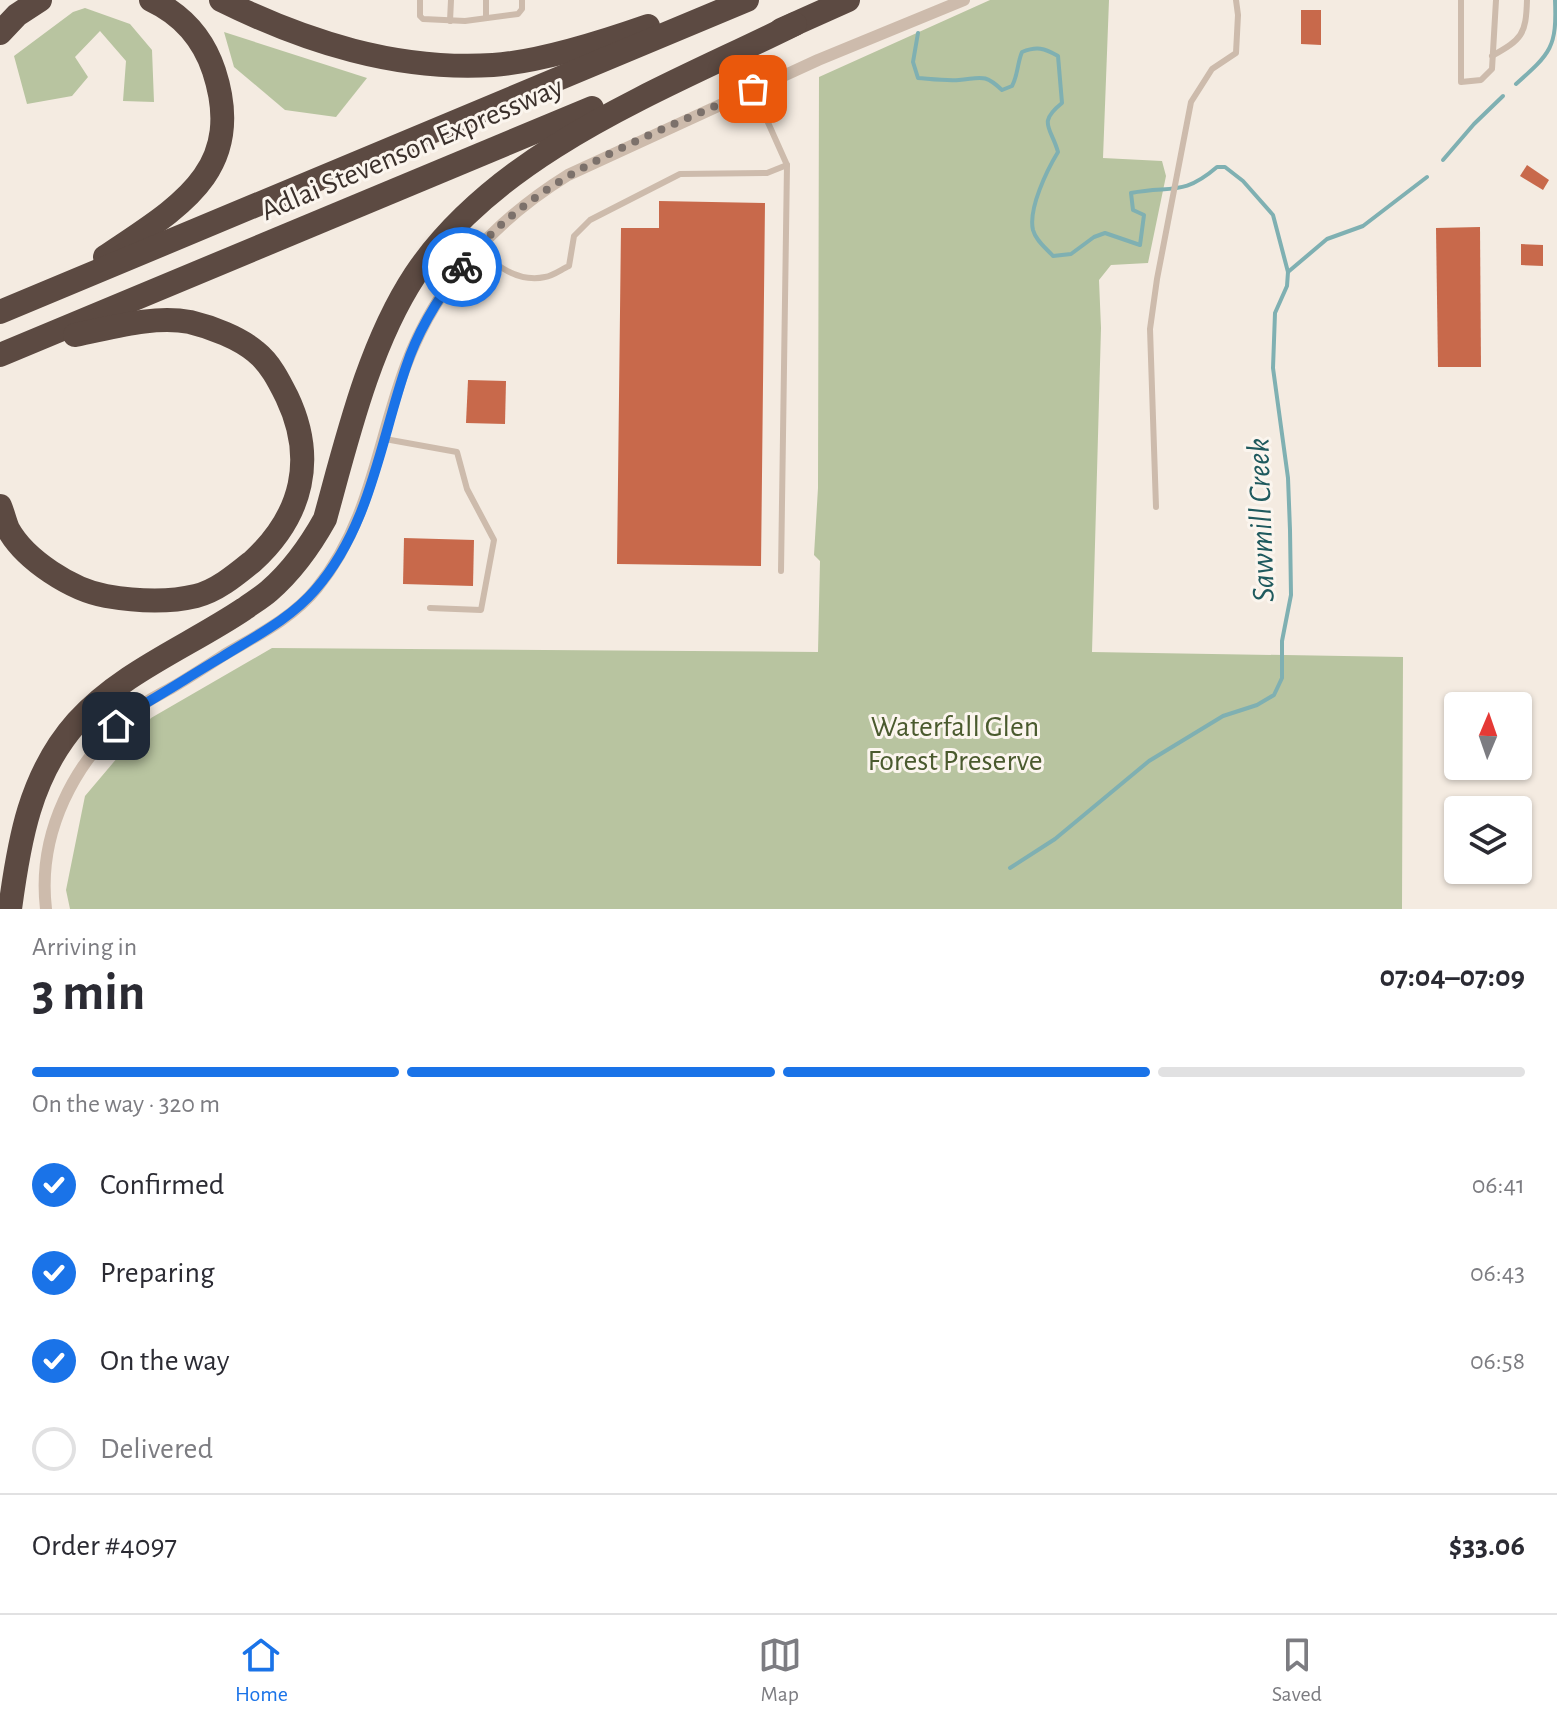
<!DOCTYPE html>
<meta charset="utf-8">
<style>
:root{--surface:#fff;--page:#f7f7f7;--text:#2b2b33;--muted:#7c7c81;--line:#e1e1e2;--accent:#1a73e8}
body{margin:0;font-family:"Alegreya Sans",sans-serif;background:var(--page);color:var(--text);height:100vh;display:flex;flex-direction:column;font-size:30px;white-space:nowrap}
*{box-sizing:border-box;margin:0}
p{font-size:26px;color:var(--muted)}
.icon{flex:none;width:44px;height:44px;fill:none;stroke:currentColor;stroke-width:2;stroke-linecap:round;stroke-linejoin:round}
.map{position:relative;height:909px;overflow:hidden}
.side{display:flex;flex-direction:column;background:var(--surface);flex:1}
.side>*{flex:none}
.needle{width:52px;rotate:2deg}
.controls{position:absolute;left:1444px;top:692px;display:grid;gap:16px}
.controls a{display:grid;place-items:center;width:88px;height:88px;border-radius:8px;background:var(--surface);box-shadow:0 2px 6px #0004;font-size:40px}
.pin{position:absolute;display:grid;place-items:center;width:68px;height:68px;color:#fff;margin:-34px;border-radius:16px;box-shadow:0 4px 12px #0006}
.courier{position:absolute;display:grid;place-items:center;width:80px;height:80px;margin:-40px;border:6px solid #1a73e8;border-radius:50%;background:#fff;color:#222;box-shadow:0 2px 10px #0007}
.summary em{font-style:normal;font-weight:700}
.summary div{display:flex;flex-direction:column-reverse}
.summary{display:flex;align-items:center;justify-content:space-between;height:136px;padding:0 32px}
h1{font-size:52px;font-weight:700;line-height:60px}
.bar{display:grid;grid-template-columns:repeat(4,1fr);gap:12px 8px;align-content:center;height:96px;padding:0 32px}
.bar i{height:10px;border-radius:6px;background:var(--line)}
.bar .selected{background:var(--accent)}
.bar p{grid-column:span 4}
.line{display:flex;align-items:center;gap:20px;padding:0 32px;border-top:2px solid var(--line)}
.line div{flex:1}
ol{padding:0 32px;list-style:none}
li{display:flex;align-items:center;gap:24px;height:88px}
li p{margin-inline-start:auto}
li .icon{padding:8px;border-radius:50%;background:var(--accent);color:#fff;stroke-width:4}
li:last-child{color:var(--muted)}
li i{width:44px;height:44px;border:4px solid var(--line);border-radius:50%}
.menu{display:flex;justify-content:space-around;align-items:center;height:112px;border-top:2px solid var(--line);background:var(--surface);font-size:22px;color:var(--muted)}
.menu a{display:grid;justify-items:center;gap:4px}
.menu .selected{color:var(--accent)}
.map>svg:first-child{display:block}
.green{fill:#b8c4a0}
.lines{fill:none;stroke-linecap:round;stroke-linejoin:round}
.stream{stroke:#7fb0b2;stroke-width:4}
.building{fill:#c8694b}
.lane{stroke:#cdbbac;stroke-width:6}
.street{stroke:#cdbbac;stroke-width:12}
.highway{stroke:#5c4a42;stroke-width:24}
.done{stroke:#7c716b;stroke-width:8;stroke-dasharray:0 14.4}
.route{stroke:#1a73e8;stroke-width:10}
.labels{text-anchor:middle;dominant-baseline:central;stroke-width:6;stroke-linejoin:round;paint-order:stroke}
.street-label{font-size:30px;fill:#3b302b;stroke:#fbf5ee}
.park-label{font-size:30px;fill:#4a5a2e;stroke:#fbf5ee}
.water-label{font-size:32px;font-style:italic;fill:#1f5a5e;stroke:#fbf5ee}
</style>
<div class="map">
<svg width="1557" height="909" viewBox="0 0 1557 909">
<rect width="100%" height="100%" fill="#f4ebe1"/>
<g class="green">
<polygon points="990,0 1109,0 1103,158 1162,161 1166,176 1148,263 1111,265 1099,280 1101,328 1092,652 1403,657 1402,909 70,909 66,890 85,796 151,718 272,648 818,652 820,561 814,555 818,488 819,77"/>
<polygon points="85,8 130,24 152,50 154,102 123,101 126,61 100,31 75,57 88,77 72,96 27,104 14,56 73,12"/>
<polygon points="224,32 367,78 336,117 285,110 234,67"/>
</g>
<g class="lines">
<g class="stream">
<path d="M918,33l-5,29 5,16c13,1 28,3 41,2 22,-2 25,-7 43,10l10,-4c6,-11 5,-22 10,-34 15,-6 22,-4 36,4l4,47c-25,20 -11,24 -4,49 -11,18 -30,57 -25,78 3,11 13,18 20,26l18,-2 23,-17 11,-4 35,12 4,-30 -11,-5 -2,-17c40,-8 51,4 86,-26h8l18,14 30,34 15,57 -1,14 -12,27 -2,55 15,110 2,52 1,65 -9,46v37l-8,17 -17,10 -34,11 -74,45 -94,78 -45,29"/>
<path d="M1516,84c35,-31 41,-37 39,-84"/>
<polyline points="1443,160 1474,124 1503,96"/>
<polyline points="1288,272 1327,239 1363,226 1427,177"/>
</g>
</g>
<g class="building">
<polygon points="1301,10 1321,10 1321,45 1301,44"/>
<polygon points="1527,165 1549,180 1543,190 1520,176"/>
<polygon points="659,201 765,203 761,566 617,564 621,228 659,228"/>
<polygon points="1480,227 1481,367 1438,367 1436,228"/>
<polygon points="1521,244 1543,245 1543,266 1521,265"/>
<polygon points="468,380 506,381 505,424 466,423"/>
<polygon points="404,538 474,540 473,586 403,584"/>
</g>
<g class="lines">
<g class="lane">
<polyline points="420,0 420,16 423,19 465,21 518,14 522,9 522,0"/>
<polyline points="1461,0 1461,82 1481,80 1492,69 1496,0"/>
<polyline points="486,18 486,0"/>
<polyline points="450,21 451,0"/>
<path d="M1492,56c30,-17 34,-21 35,-56"/>
<path d="M477,248c18,17 41,35 68,29 8,-1 17,-8 24,-11l5,-30 16,-16 90,-46 87,-1 20,-8 -34,-76"/>
<polyline points="385,439 457,452 467,489 494,540 481,610 430,608"/>
<polyline points="1156,507 1150,329 1157,279 1191,102 1212,69 1236,53 1238,15 1236,0"/>
<polyline points="781,571 787,165"/>
</g>
<path class="street" d="M46,909c-9,-76 28,-148 86,-197 12,-10 27,-17 41,-25 17,-10 34,-21 51,-32 32,-19 69,-37 93,-67 54,-67 60,-146 89,-223 31,-82 88,-144 162,-190l250,-115 146,-60"/>
<g class="highway">
<path d="M221,0c85,42 176,71 272,65 45,-3 112,-24 155,-39"/>
<polyline points="781,30 848,0"/>
<polyline points="0,33 17,15 40,0"/>
<path d="M105,257c72,-49 142,-85 109,-186 -11,-33 -31,-56 -63,-71"/>
<polyline points="0,312 747,0"/>
<polyline points="0,355 592,108"/>
<path d="M0,506c3,7 5,16 8,23 17,31 64,61 98,67 29,5 61,7 90,0 21,-5 41,-22 57,-35 50,-46 63,-103 34,-164 -8,-16 -17,-34 -31,-45 -16,-14 -45,-25 -66,-30 -37,-7 -79,6 -115,13"/>
<path d="M10,909c9,-68 20,-134 67,-187 45,-50 112,-76 167,-113 8,-6 17,-11 25,-18 23,-20 41,-45 56,-72 22,-80 44,-174 90,-244 84,-125 249,-186 380,-251"/>
</g>
</g>
<g class="lines">
<path class="done" d="M462,267c71,-93 188,-130 291,-178"/>
<path class="route" d="M116,726l18,-16c30,-17 59,-36 88,-53 32,-20 68,-38 93,-67 55,-63 65,-147 91,-223 12,-37 32,-69 56,-100"/>
</g>
<g class="labels">
<g class="street-label">
<text transform="translate(412 149) rotate(-23)">Adlai Stevenson Expressway</text>
</g>
<g class="park-label">
<text x="955" y="727">Waterfall Glen<tspan x="955" dy="34">Forest Preserve</tspan></text>
</g>
<g class="water-label">
<text transform="translate(1261 520) rotate(-92)">Sawmill Creek</text>
</g>
</g>
</svg>
<div class="controls">
<a><svg class="needle" viewBox="-14 -14 28 28"><path d="M0-13l5 13h-10z" fill="#e53935"/><path d="M0 13l5-13h-10z" fill="#7c7c81"/></svg></a>
<a><svg class="icon" aria-label="layers" viewBox="0 0 24 24"><path d="M12 4l9 5-9 5-9-5zM3 14l9 5 9-5"/></svg></a>
</div>
<div class="pin" style="left:753px;top:89px;background:#ea580c"><svg class="icon" aria-label="bag" viewBox="0 0 24 24"><path d="M5 8h14l-1 12H6zM9 8a3 3 0 0 1 6 0"/></svg></div>
<div class="pin" style="left:116px;top:726px;background:#1f2937"><svg class="icon" aria-label="home" viewBox="0 0 24 24"><path d="M3 11l9-7 9 7M6 9v11h12V9"/></svg></div>
<div class="courier" style="left:462px;top:267px"><svg class="icon" aria-label="bike" viewBox="0 0 24 24"><circle cx="6" cy="16" r="4"/><circle cx="18" cy="16" r="4"/><path d="M6 16l4-8h5l3 8M10 8l3 8H6M13 5h3"/></svg></div>
</div>
<section class="side">
<div class="summary"><div><h1>3 min</h1><p>Arriving in</p></div><em>07:04–07:09</em></div>
<div class="bar"><i class="selected"></i><i class="selected"></i><i class="selected"></i><i></i><p>On the way · 320 m</p></div>
<ol>
<li><svg class="icon" aria-label="check" viewBox="0 0 24 24"><path d="M5 12l5 5 9-10"/></svg>Confirmed<p>06:41</p></li>
<li><svg class="icon" aria-label="check" viewBox="0 0 24 24"><path d="M5 12l5 5 9-10"/></svg>Preparing<p>06:43</p></li>
<li><svg class="icon" aria-label="check" viewBox="0 0 24 24"><path d="M5 12l5 5 9-10"/></svg>On the way<p>06:58</p></li>
<li><i></i>Delivered</li>
</ol>
<div class="line" style="height:104px"><div>Order #4097</div><b>$33.06</b></div>
</section>
<nav class="menu">
<a class="selected"><svg class="icon" aria-label="home" viewBox="0 0 24 24"><path d="M3 11l9-7 9 7M6 9v11h12V9"/></svg>Home</a>
<a><svg class="icon" aria-label="map" viewBox="0 0 24 24"><path d="M3 6l6-2 6 2 6-2v14l-6 2-6-2-6 2zM9 4v14M15 6v14"/></svg>Map</a>
<a><svg class="icon" aria-label="saved" viewBox="0 0 24 24"><path d="M7 4h10v16l-5-4-5 4z"/></svg>Saved</a>
</nav>
